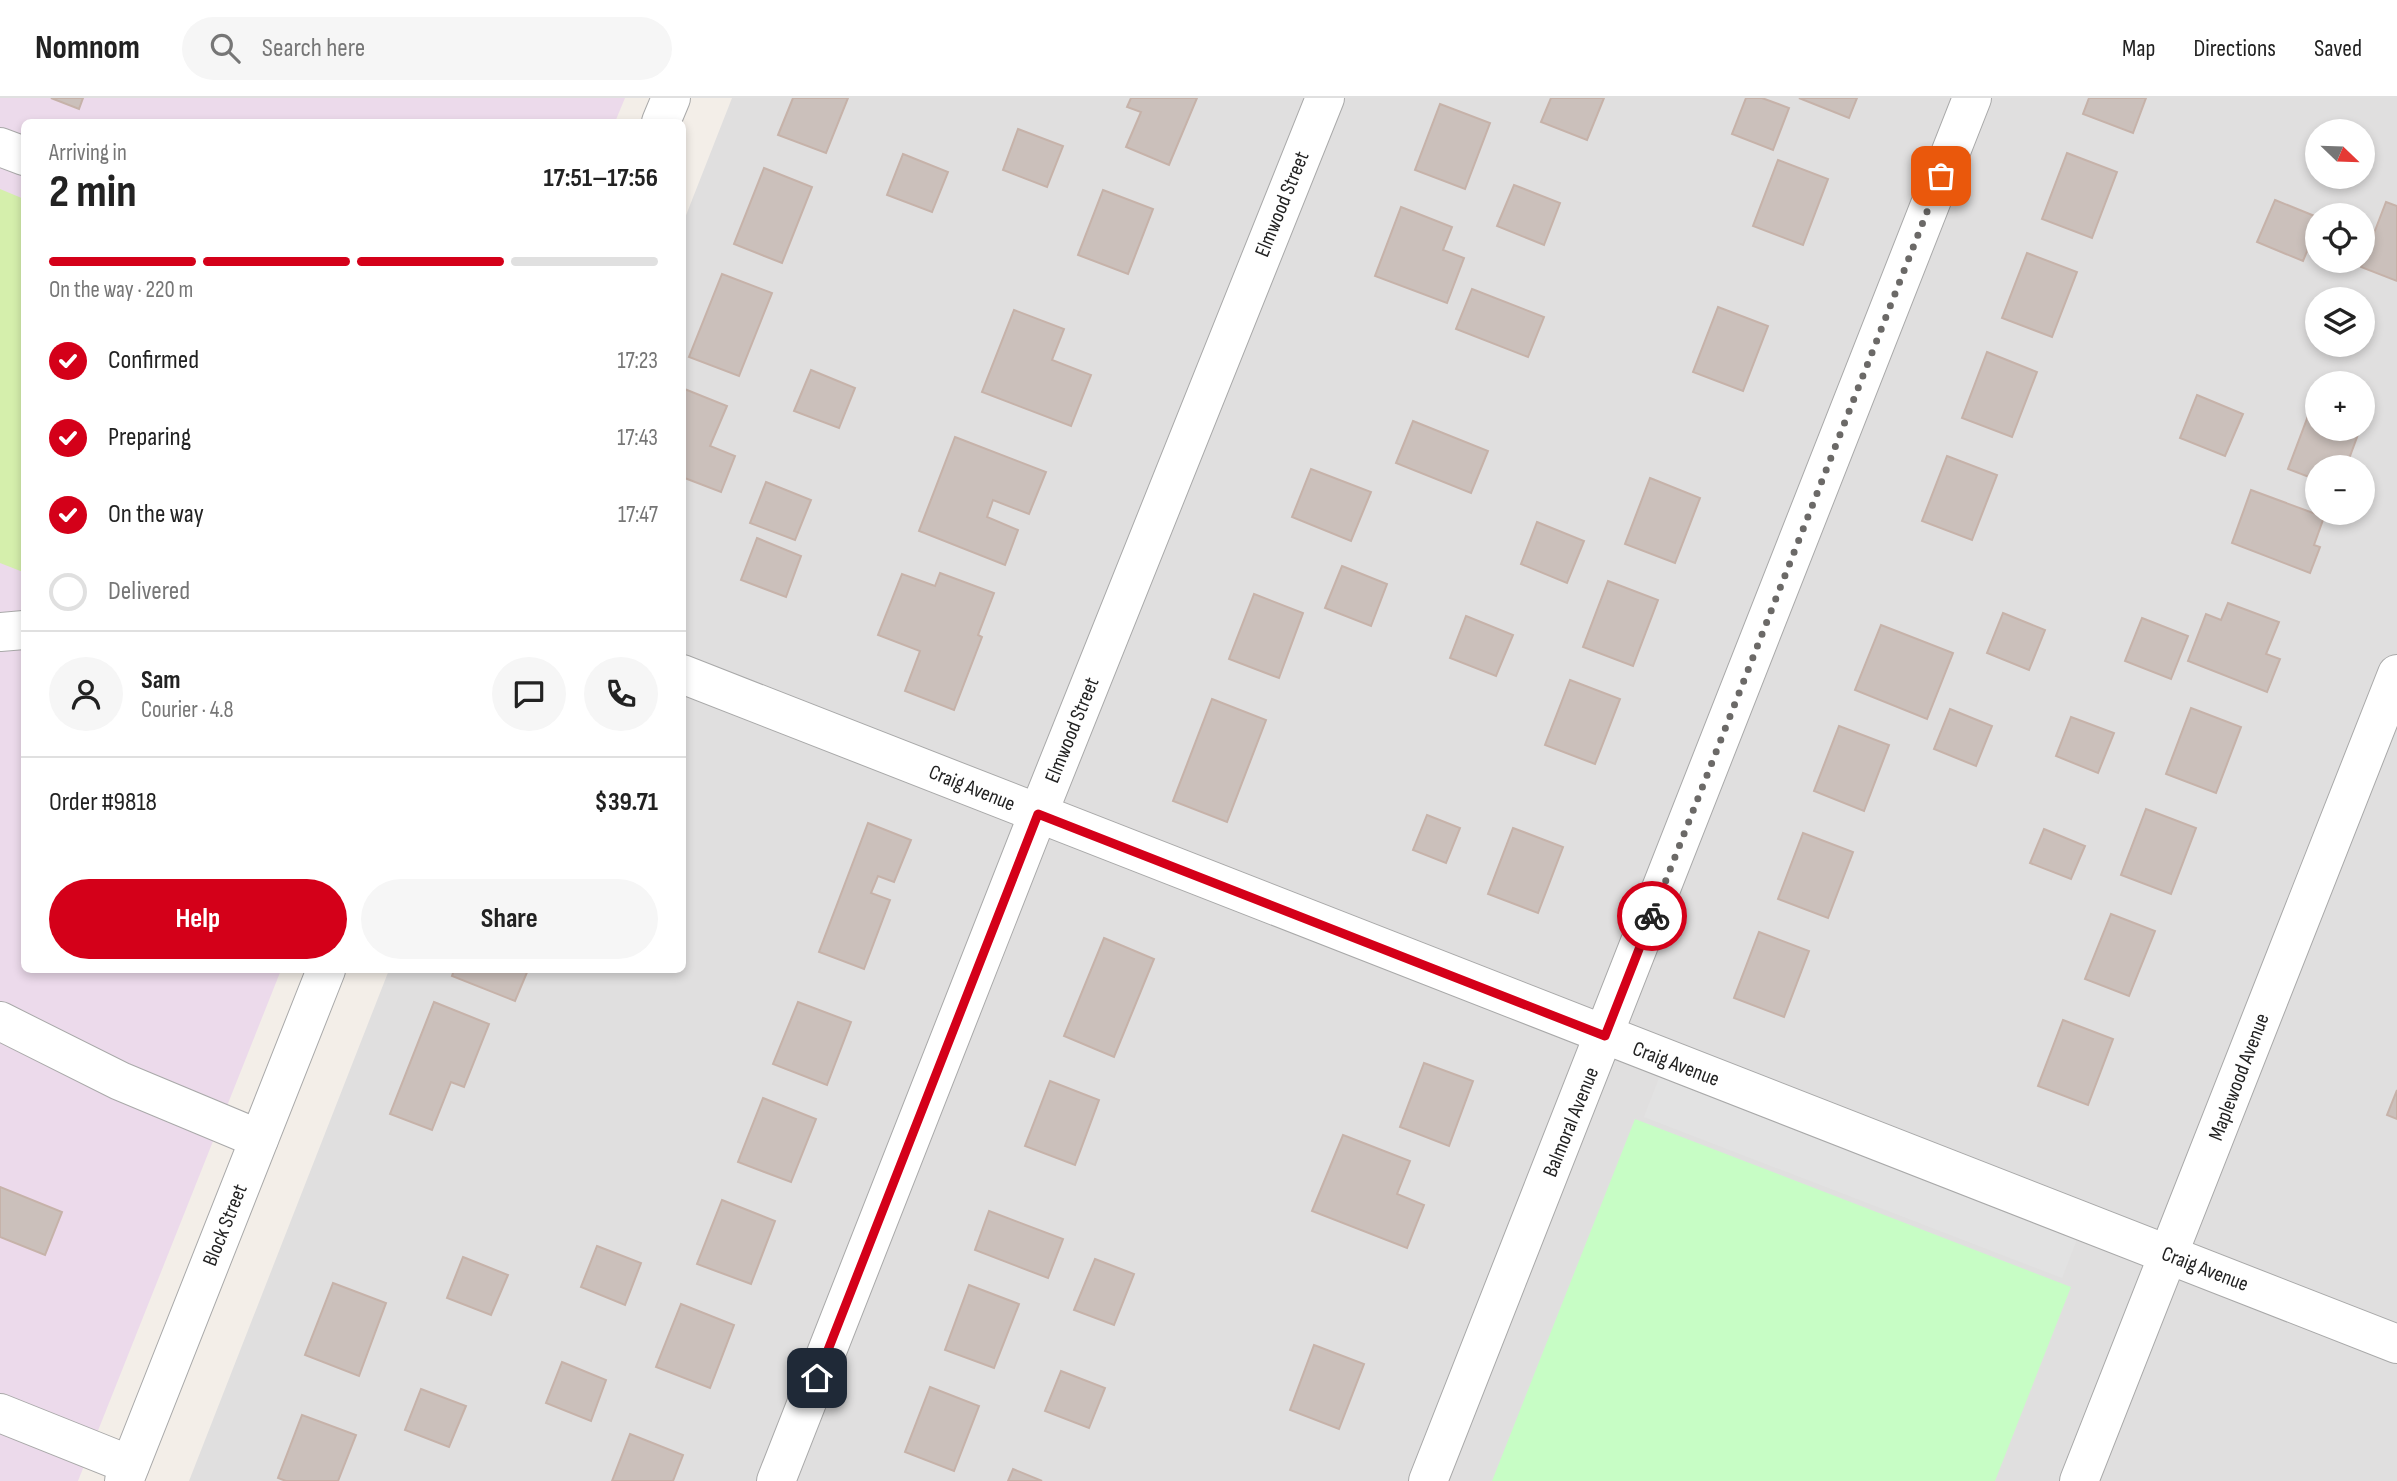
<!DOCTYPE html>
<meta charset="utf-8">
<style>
:root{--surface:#fff;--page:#f6f6f6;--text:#222;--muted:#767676;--line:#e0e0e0;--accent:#d40019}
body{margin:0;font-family:"Sofia Sans Condensed",sans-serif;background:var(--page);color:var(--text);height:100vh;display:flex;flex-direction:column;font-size:26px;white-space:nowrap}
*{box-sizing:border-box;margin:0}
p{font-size:23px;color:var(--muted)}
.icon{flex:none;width:38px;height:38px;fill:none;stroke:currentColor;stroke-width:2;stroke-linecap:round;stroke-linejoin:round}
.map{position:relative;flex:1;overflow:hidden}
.panel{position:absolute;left:21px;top:21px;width:665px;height:854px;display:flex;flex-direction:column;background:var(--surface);border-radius:10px;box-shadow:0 4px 10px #0003}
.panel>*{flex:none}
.needle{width:46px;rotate:113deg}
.controls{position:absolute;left:2305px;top:21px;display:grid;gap:14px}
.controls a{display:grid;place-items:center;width:70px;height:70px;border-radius:50%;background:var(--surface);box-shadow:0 4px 10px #0003;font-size:35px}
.pin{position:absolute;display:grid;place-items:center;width:60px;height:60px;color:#fff;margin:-30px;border-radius:14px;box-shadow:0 4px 10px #0006}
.courier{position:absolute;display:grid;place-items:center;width:70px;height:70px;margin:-35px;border:5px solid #d40019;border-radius:50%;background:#fff;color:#222;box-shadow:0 2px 9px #0007}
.overview em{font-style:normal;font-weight:700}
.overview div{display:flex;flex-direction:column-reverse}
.overview{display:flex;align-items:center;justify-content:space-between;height:119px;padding:0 28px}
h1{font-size:46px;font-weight:700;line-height:52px}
.bar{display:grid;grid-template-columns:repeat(4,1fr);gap:10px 7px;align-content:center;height:84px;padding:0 28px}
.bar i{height:9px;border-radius:5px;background:var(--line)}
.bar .on{background:var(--accent)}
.bar p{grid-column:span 4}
.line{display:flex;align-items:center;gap:18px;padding:0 28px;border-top:2px solid var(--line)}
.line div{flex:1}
.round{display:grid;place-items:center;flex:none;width:74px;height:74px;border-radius:37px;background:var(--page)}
ol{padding:0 28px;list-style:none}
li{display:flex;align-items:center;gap:21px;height:77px}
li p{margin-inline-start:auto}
li .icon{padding:7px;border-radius:50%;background:var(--accent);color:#fff;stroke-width:4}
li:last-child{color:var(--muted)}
li i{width:38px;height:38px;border:4px solid var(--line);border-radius:50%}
.primary-button{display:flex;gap:14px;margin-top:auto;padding:14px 28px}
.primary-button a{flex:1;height:80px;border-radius:42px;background:var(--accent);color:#fff;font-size:28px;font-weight:700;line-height:80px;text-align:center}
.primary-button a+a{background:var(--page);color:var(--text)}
header{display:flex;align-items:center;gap:42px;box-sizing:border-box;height:98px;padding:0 35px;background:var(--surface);border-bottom:2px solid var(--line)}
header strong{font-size:33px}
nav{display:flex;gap:38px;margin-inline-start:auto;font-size:24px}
.search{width:490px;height:63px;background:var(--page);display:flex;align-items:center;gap:18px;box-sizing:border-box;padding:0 24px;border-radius:38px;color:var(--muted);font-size:26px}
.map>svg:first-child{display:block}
.residential{fill:#e0dfdf;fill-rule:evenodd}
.industrial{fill:#ecdaeb}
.grass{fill:#d5efac}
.park{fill:#c7fdc5}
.parking{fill:#e2e2e2}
.building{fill:#cbc0bb;stroke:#c6b2a9;stroke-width:2}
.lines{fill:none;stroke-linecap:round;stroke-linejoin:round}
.minor-casing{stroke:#a9a9a9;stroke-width:40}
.minor{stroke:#fff;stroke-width:38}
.done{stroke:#6b6967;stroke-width:7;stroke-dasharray:0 12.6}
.route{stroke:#d40019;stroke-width:9}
.labels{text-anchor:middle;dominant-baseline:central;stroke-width:5;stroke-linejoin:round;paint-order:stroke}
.street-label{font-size:21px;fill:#222;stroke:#fff}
</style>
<header>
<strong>Nomnom</strong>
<div class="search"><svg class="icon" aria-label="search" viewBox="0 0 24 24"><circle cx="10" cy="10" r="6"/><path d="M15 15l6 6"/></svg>Search here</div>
<nav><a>Map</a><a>Directions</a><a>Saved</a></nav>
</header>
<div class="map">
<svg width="2397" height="1383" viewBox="0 0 2397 1383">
<rect width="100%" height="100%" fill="#f3eee8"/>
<path class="residential" d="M732,0h1665v1383h-2208l200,-511h293l1,-747zM2317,33h45v46h-45zM2317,117h45v46h-45zM2317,201h45v46h-45zM2317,285h45v46h-45zM2317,369h45v46h-45z"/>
<polygon class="industrial" points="0,0 625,0 615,24 24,24 24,872 281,872 78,1383 0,1383"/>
<polygon class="grass" points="0,91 24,101 23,474 0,465"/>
<polygon class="park" points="1635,1021 2071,1189 1995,1383 1492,1383"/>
<polygon class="parking" points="1666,962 2084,1123 2062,1180 1644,1019"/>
<g class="building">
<polygon points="51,0 83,0 79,11"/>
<polygon points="793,0 848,0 826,55 778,37"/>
<polygon points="1131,0 1197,0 1169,67 1126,49 1141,14 1127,9"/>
<polygon points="1551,0 1604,0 1587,42 1541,24"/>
<polygon points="1746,0 1762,0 1789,10 1773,52 1732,36"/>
<polygon points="1799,0 1857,0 1849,20"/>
<polygon points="2089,0 2146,0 2133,35 2083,16"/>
<polygon points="1440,6 1490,25 1465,91 1415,72"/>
<polygon points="1018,31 1063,48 1047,89 1003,72"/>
<polygon points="2067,55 2117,74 2092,140 2042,121"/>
<polygon points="903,56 948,74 932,114 887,97"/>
<polygon points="1778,62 1828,81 1803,147 1753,128"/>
<polygon points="764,70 812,89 782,165 734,146"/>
<polygon points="1514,87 1560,105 1544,147 1497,128"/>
<polygon points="1103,92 1153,111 1128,176 1078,157"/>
<polygon points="2275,102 2317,119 2317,129 2303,163 2257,144"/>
<polygon points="2386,104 2397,108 2397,183 2361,169"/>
<polygon points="1401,109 1452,129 1443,152 1464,160 1447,205 1375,178"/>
<polygon points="2027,155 2077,174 2052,239 2002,220"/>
<polygon points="722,176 772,195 739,278 689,259"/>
<polygon points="1472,191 1544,219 1528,259 1456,231"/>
<polygon points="1718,209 1768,228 1743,293 1693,274"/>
<polygon points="1014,212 1064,231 1052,262 1091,277 1071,328 982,294"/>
<polygon points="1987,254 2037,274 2012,339 1962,320"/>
<polygon points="811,272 855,290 839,330 794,313"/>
<polygon points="682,290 727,308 710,348 735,358 721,394 682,379"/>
<polygon points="2197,297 2243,316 2225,358 2180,340"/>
<polygon points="2313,305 2317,307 2317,331 2360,331 2346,369 2317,369 2317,382 2288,371"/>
<polygon points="1413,323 1488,353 1471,395 1396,365"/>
<polygon points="955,339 1046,374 1029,416 993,402 987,419 1018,432 1005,467 919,433"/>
<polygon points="1947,358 1997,377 1972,442 1922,423"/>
<polygon points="1311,371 1371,394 1351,443 1292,419"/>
<polygon points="1650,380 1700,400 1675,465 1625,446"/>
<polygon points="766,384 811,402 795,442 750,425"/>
<polygon points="2251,392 2324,419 2314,447 2320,449 2310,475 2232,445"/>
<polygon points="1537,424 1584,443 1567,485 1521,466"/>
<polygon points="757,440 801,458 786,499 741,482"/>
<polygon points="1342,468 1387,486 1371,528 1325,510"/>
<polygon points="940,475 994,495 978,537 982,539 954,612 905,593 920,553 878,537 902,476 935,488"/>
<polygon points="1608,483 1658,502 1633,568 1583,549"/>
<polygon points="1254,496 1303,515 1279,580 1229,561"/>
<polygon points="2228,505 2279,524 2266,556 2280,561 2267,594 2188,563 2206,516 2221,522"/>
<polygon points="2003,515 2045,532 2029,572 1987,555"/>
<polygon points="1466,518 1513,537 1496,578 1450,560"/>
<polygon points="2142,520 2188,538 2171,581 2125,563"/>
<polygon points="1881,527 1953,555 1927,621 1855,592"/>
<polygon points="1570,582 1620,601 1595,666 1545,647"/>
<polygon points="1212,601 1266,622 1227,724 1173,703"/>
<polygon points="2191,610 2241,629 2216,695 2166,676"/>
<polygon points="1950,611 1992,628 1976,668 1934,651"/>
<polygon points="2071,619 2114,635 2098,675 2056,658"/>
<polygon points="1839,628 1889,647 1864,713 1814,693"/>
<polygon points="2146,711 2196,730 2171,796 2121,777"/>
<polygon points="1427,717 1460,730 1446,765 1413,752"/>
<polygon points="868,725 911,742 894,784 878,778 871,795 890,802 864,871 819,854"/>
<polygon points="1513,730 1563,749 1538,815 1488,796"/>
<polygon points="2044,731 2085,748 2071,781 2030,765"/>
<polygon points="1803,735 1853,754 1828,820 1778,801"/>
<polygon points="2111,816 2155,833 2129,898 2085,881"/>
<polygon points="1759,834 1809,853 1784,919 1734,900"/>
<polygon points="1104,840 1154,861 1114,959 1064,938"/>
<polygon points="454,872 528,872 515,903 452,878"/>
<polygon points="434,904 489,926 464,989 451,984 432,1032 390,1016"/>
<polygon points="798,904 851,924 827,987 773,966"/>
<polygon points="2063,922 2113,941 2088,1007 2038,988"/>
<polygon points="1424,965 1473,983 1449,1048 1400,1029"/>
<polygon points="1050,983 1099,1002 1075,1067 1025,1048"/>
<polygon points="2397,992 2397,1021 2387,1017"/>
<polygon points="763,1000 816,1021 791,1084 738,1064"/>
<polygon points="1343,1037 1410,1063 1397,1096 1424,1107 1407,1150 1312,1113"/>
<polygon points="0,1089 62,1114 45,1157 0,1139"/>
<polygon points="722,1102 775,1123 751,1186 697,1166"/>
<polygon points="989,1113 1063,1141 1048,1180 975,1152"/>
<polygon points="597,1148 641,1165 625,1207 581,1189"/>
<polygon points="463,1159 508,1177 491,1217 447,1200"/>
<polygon points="1095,1161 1134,1176 1114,1227 1074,1212"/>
<polygon points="333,1185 386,1205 359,1278 305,1257"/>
<polygon points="969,1187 1019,1206 994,1270 945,1252"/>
<polygon points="681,1206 734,1227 710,1290 656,1269"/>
<polygon points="1314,1247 1364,1266 1339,1331 1290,1312"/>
<polygon points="562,1264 606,1282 591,1323 546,1305"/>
<polygon points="1061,1273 1105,1290 1089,1330 1045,1313"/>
<polygon points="930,1289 979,1308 954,1373 905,1354"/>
<polygon points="421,1291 466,1308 449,1349 405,1332"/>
<polygon points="302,1317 356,1337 338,1383 286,1383 278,1380"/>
<polygon points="630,1336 683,1357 673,1383 612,1383"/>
<polygon points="1013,1371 1042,1383 1008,1383"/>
</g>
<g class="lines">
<defs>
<g id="minor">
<polyline points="661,24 671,0"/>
<polyline points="0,49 24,58"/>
<polyline points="0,534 24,532"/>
<polyline points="682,576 2397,1246"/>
<polyline points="0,923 120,983 259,1041"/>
<polyline points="0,1315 130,1367"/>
<polyline points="124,1383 326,872"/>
<polyline points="776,1383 1038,716 1325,0"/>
<polyline points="1428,1383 1972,0"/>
<polyline points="2079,1383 2397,576"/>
</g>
</defs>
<use href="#minor" class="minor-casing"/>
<use href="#minor" class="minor"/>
</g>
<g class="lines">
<polyline class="done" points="1652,818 1941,78"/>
<polyline class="route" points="817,1280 1038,716 1605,938 1652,818"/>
</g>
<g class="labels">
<g class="street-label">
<text transform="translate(1282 106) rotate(-68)">Elmwood Street</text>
<text transform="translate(1072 632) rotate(-68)">Elmwood Street</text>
<text transform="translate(972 690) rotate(22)">Craig Avenue</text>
<text transform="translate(1676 966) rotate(21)">Craig Avenue</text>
<text transform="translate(2239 979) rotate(-69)">Maplewood Avenue</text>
<text transform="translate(1571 1024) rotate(-68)">Balmoral Avenue</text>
<text transform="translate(225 1127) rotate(-68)">Block Street</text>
<text transform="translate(2205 1171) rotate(21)">Craig Avenue</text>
</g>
</g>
</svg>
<div class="controls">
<a><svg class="needle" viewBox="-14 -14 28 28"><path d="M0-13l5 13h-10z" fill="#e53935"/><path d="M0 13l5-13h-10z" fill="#767676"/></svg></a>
<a><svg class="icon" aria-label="locate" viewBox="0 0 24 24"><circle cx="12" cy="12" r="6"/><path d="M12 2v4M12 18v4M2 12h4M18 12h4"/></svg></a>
<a><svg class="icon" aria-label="layers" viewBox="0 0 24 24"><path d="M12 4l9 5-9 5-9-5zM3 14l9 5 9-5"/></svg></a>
<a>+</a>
<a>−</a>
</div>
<div class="pin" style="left:1941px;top:78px;background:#ea580c"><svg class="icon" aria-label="bag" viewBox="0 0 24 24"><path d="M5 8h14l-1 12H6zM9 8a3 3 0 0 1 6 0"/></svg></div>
<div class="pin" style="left:817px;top:1280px;background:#1f2937"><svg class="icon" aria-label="home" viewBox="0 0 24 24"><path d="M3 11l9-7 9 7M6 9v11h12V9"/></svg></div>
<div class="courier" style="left:1652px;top:818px"><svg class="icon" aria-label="bike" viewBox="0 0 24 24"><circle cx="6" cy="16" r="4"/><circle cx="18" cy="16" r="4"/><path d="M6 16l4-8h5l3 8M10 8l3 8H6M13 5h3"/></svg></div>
<section class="panel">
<div class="overview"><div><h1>2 min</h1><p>Arriving in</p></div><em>17:51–17:56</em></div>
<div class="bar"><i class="on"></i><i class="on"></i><i class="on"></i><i></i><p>On the way · 220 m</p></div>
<ol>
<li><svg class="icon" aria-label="check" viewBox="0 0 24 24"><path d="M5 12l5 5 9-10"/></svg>Confirmed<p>17:23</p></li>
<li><svg class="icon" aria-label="check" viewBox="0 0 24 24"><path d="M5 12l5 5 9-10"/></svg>Preparing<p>17:43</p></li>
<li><svg class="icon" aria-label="check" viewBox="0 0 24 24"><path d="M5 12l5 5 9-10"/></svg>On the way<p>17:47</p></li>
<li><i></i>Delivered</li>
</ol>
<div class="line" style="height:126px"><a class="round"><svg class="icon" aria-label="person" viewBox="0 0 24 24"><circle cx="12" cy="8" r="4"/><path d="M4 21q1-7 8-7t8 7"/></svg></a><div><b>Sam</b><p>Courier · 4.8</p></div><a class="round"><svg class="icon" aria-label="chat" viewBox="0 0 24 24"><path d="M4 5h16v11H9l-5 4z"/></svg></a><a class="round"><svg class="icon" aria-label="phone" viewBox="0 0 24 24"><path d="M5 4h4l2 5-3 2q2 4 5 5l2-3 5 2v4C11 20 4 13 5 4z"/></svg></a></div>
<div class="line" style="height:91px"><div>Order #9818</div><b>$39.71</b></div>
<div class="primary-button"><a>Help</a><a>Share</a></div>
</section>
</div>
